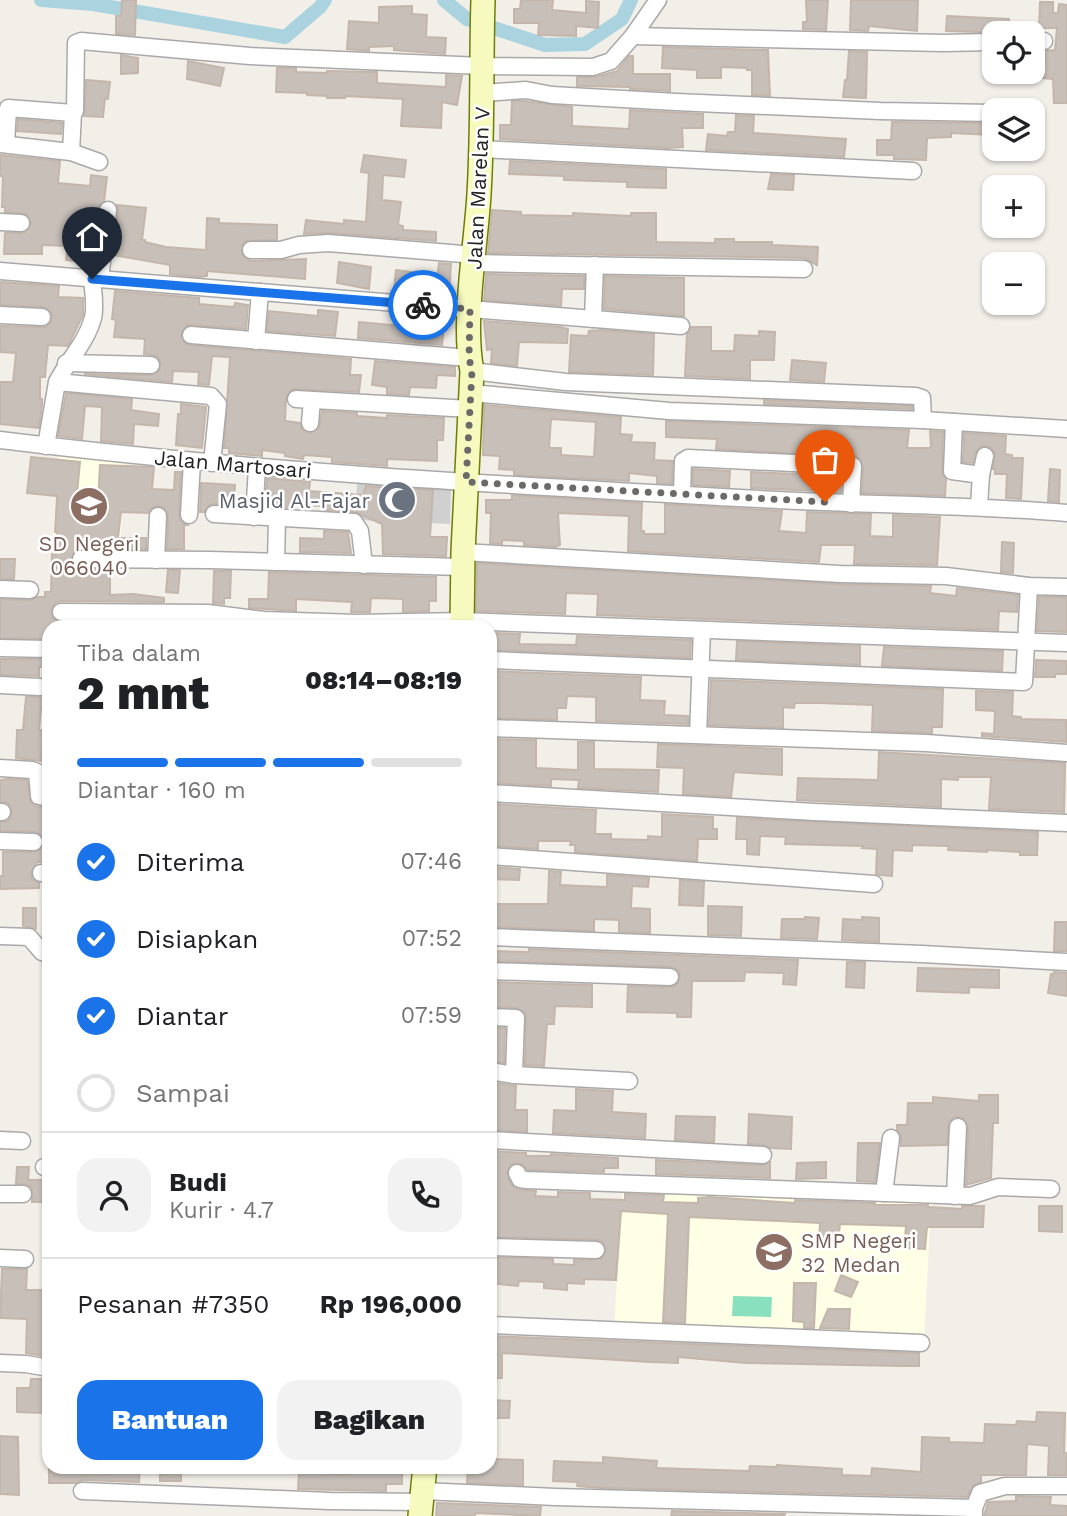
<!DOCTYPE html>
<html lang="id">
<meta charset="utf-8">
<style>
:root{--surface:#fff;--page:#f2f2f2;--text:#202124;--muted:#757577;--line:#e0e0e0;--accent:#1a73e8}
body{margin:0;font-family:"Work Sans",sans-serif;background:var(--page);color:var(--text);height:100vh;display:flex;flex-direction:column;font-size:26px;white-space:nowrap}
*{box-sizing:border-box;margin:0}
p{font-size:23px;color:var(--muted)}
.icon{flex:none;width:38px;height:38px;fill:none;stroke:currentColor;stroke-width:2;stroke-linecap:round;stroke-linejoin:round}
.map{position:relative;flex:1;overflow:hidden}
.sheet{position:absolute;left:42px;top:620px;width:455px;height:854px;display:flex;flex-direction:column;background:var(--surface);border-radius:21px;box-shadow:0 2px 5px #0004}
.sheet>*{flex:none}
.tools{position:absolute;left:982px;top:21px;display:grid;gap:14px}
.tools a{display:grid;place-items:center;width:63px;height:63px;border-radius:14px;background:var(--surface);box-shadow:0 2px 5px #0004;font-size:35px}
.pin{position:absolute;display:grid;place-items:center;width:60px;height:60px;color:#fff;margin:-72px -30px;border-radius:50% 50% 50% 0;rotate:-45deg;box-shadow:0 0 7px #0007}
.pin .icon{rotate:45deg}
.courier{position:absolute;display:grid;place-items:center;width:70px;height:70px;margin:-35px;border:5px solid #1a73e8;border-radius:50%;background:#fff;color:#222;box-shadow:0 2px 9px #0007}
.overview em{font-style:normal;font-weight:800}
.overview div{display:flex;flex-direction:column-reverse}
.overview{display:flex;align-items:center;justify-content:space-between;height:119px;padding:0 35px}
h1{font-size:46px;font-weight:800;line-height:52px}
.bar{display:grid;grid-template-columns:repeat(4,1fr);gap:10px 7px;align-content:center;height:84px;padding:0 35px}
.bar i{height:9px;border-radius:5px;background:var(--line)}
.bar .on{background:var(--accent)}
.bar p{grid-column:span 4}
.line{display:flex;align-items:center;gap:18px;padding:0 35px;border-top:2px solid var(--line)}
.line div{flex:1}
.round{display:grid;place-items:center;flex:none;width:74px;height:74px;border-radius:21px;background:var(--page)}
ol{padding:0 35px;list-style:none}
li{display:flex;align-items:center;gap:21px;height:77px}
li p{margin-inline-start:auto}
li .icon{padding:7px;border-radius:50%;background:var(--accent);color:#fff;stroke-width:4}
li:last-child{color:var(--muted)}
li i{width:38px;height:38px;border:4px solid var(--line);border-radius:50%}
.button{display:flex;gap:14px;margin-top:auto;padding:14px 35px}
.button a{flex:1;height:80px;border-radius:21px;background:var(--accent);color:#fff;font-size:28px;font-weight:800;line-height:80px;text-align:center}
.button a+a{background:var(--page);color:var(--text)}
.map>svg:first-child{display:block}
.education{fill:#ffffe5}
.religious{fill:#d0d0d0}
.pitch{fill:#88e0be}
.lines{fill:none;stroke-linecap:round;stroke-linejoin:round}
.canal{stroke:#aad3df;stroke-width:14}
.building{fill:#c7bfb8;stroke:#c4b6ab;stroke-width:2;fill-rule:evenodd}
.street-casing{stroke:#a9a9a9;stroke-width:19}
.secondary-casing{stroke:#707d05;stroke-width:26}
.street{stroke:#fff;stroke-width:16}
.secondary{stroke:#f7fabf;stroke-width:23}
.done{stroke:#6b6a68;stroke-width:7;stroke-dasharray:0 12.6}
.route{stroke:#1a73e8;stroke-width:9}
.labels{text-anchor:middle;dominant-baseline:central;stroke-width:5;stroke-linejoin:round;paint-order:stroke}
.street-label{font-size:21px;fill:#222;stroke:#fff}
.worship-label{font-size:21px;fill:#5b616d;stroke:#fff;text-anchor:end}
.education-label{font-size:21px;fill:#785e54;stroke:#fff}
</style>
<div class="map">
<svg width="1067" height="1516" viewBox="0 0 1067 1516">
<rect width="100%" height="100%" fill="#f2efe9"/>
<g class="education">
<polygon points="59,451 126,461 119,557 52,551"/>
<polygon points="623,1190 931,1203 924,1341 614,1327"/>
</g>
<polygon class="religious" points="357,478 451,488 450,524 356,520"/>
<polygon class="pitch" points="733,1296 772,1297 771,1317 732,1316"/>
<g class="lines">
<g class="canal">
<polyline points="41,0 93,4 285,37 320,7 325,0"/>
<polyline points="444,0 467,19 545,45 585,44 622,19 631,0"/>
</g>
</g>
<g class="building">
<polygon points="122,0 136,0 135,35 116,34 116,16 121,16"/>
<polygon points="521,0 553,0 552,10 586,13 586,1 599,2 598,28 576,26 576,36 538,35 539,23 514,23 514,9 520,9"/>
<polygon points="806,0 828,0 826,30 803,29 803,22 807,22"/>
<polygon points="851,0 918,0 917,31 869,26 868,31 850,30"/>
<polygon points="1040,2 1053,2 1053,13 1058,13 1059,4 1067,5 1067,103 1054,103 1053,79 1032,77 1032,52 1055,50 1057,28 1039,28"/>
<polygon points="412,6 412,14 427,15 426,37 446,38 445,54 394,50 394,46 369,47 369,51 347,49 349,21 379,23 379,7"/>
<polygon points="947,16 1009,19 1008,33 946,31"/>
<polygon points="663,47 768,50 770,96 752,95 752,70 747,70 747,68 721,67 721,78 697,78 697,70 662,68"/>
<polygon points="849,51 867,52 866,98 843,97 845,80 847,80"/>
<polygon points="121,55 138,58 138,73 121,74"/>
<polygon points="629,56 633,56 633,74 670,74 670,91 630,89 630,87 577,86 577,77 596,77 617,71"/>
<polygon points="188,61 224,68 220,86 187,79"/>
<polygon points="277,68 296,68 296,72 327,73 327,71 377,72 377,83 446,87 446,75 462,76 457,105 442,102 441,128 401,126 403,99 345,96 345,98 327,98 327,96 307,95 307,93 276,92"/>
<polygon points="86,80 110,82 108,99 105,98 103,117 84,116"/>
<polygon points="512,101 525,101 572,107 572,126 629,129 630,110 703,114 703,128 682,128 683,147 667,148 500,139 500,125 511,125"/>
<polygon points="736,115 754,116 753,133 846,139 844,157 706,150 708,134 727,136 728,132 735,132"/>
<polygon points="18,119 62,123 61,134 17,131"/>
<polygon points="892,122 991,123 991,135 951,133 951,137 927,138 926,160 894,159 894,155 877,155 877,140 891,140"/>
<polygon points="0,155 60,161 58,183 90,186 91,175 107,177 104,201 98,209 93,251 90,250 88,263 66,260 68,246 42,245 42,254 4,254 5,233 25,233 31,223 26,214 5,212 5,207 2,207 3,176 0,176"/>
<polygon points="364,155 406,160 404,177 383,175 382,200 401,202 398,225 403,226 403,230 436,232 436,241 329,233 304,234 306,220 344,224 344,220 366,222 369,173 361,172"/>
<polygon points="510,161 666,169 666,188 627,187 627,182 564,180 564,176 509,174"/>
<polygon points="771,174 794,175 793,190 768,189"/>
<polygon points="117,205 146,208 142,240 145,240 145,242 166,247 206,250 207,218 219,219 219,223 277,225 277,240 246,241 242,245 242,255 251,261 306,259 305,279 207,271 207,276 200,277 170,274 170,265 113,255 118,211"/>
<polygon points="492,210 521,212 521,215 573,216 573,213 631,216 631,213 656,213 656,242 715,243 715,239 734,239 734,242 772,242 772,245 818,247 817,265 804,258 488,253"/>
<polygon points="339,262 371,267 369,289 337,283"/>
<polygon points="439,263 451,264 449,297 435,296"/>
<polygon points="396,270 412,272 410,292 394,290"/>
<polygon points="486,274 584,276 584,289 562,289 561,306 484,300"/>
<polygon points="605,276 684,278 684,316 604,309"/>
<polygon points="0,282 59,286 58,297 83,298 83,315 68,346 48,345 45,377 40,377 40,399 42,399 42,405 39,428 0,424 0,382 13,382 16,353 0,352 0,326 46,327 51,322 52,313 43,307 0,305"/>
<polygon points="115,291 199,298 199,304 234,307 235,303 248,305 246,329 187,325 181,335 185,343 189,345 351,359 350,375 361,375 359,392 292,389 286,398 285,421 300,423 303,431 310,433 319,428 322,411 357,413 357,416 387,418 387,415 444,418 443,440 437,440 437,461 387,459 387,466 332,462 332,457 304,455 303,459 285,456 285,453 262,450 262,456 229,453 229,448 224,448 230,357 212,356 209,385 198,384 199,372 173,371 172,382 84,374 151,375 160,370 160,361 157,356 144,354 145,339 114,337 116,320 112,319"/>
<polygon points="318,310 338,312 335,336 267,331 269,311 318,316"/>
<polygon points="484,321 561,327 568,329 567,343 519,342 517,366 491,363 492,349 487,350"/>
<polygon points="359,322 414,327 414,324 444,326 442,345 358,338"/>
<polygon points="691,327 711,327 711,351 734,351 735,335 759,336 759,331 775,332 774,360 750,360 750,379 685,376 687,334"/>
<polygon points="601,330 654,334 653,375 569,372 571,335 588,336 589,331"/>
<polygon points="792,360 826,363 824,382 790,380"/>
<polygon points="375,361 455,367 455,376 437,375 436,388 410,387 409,395 387,394 387,387 372,385"/>
<polygon points="66,393 132,399 131,410 159,414 158,426 134,424 133,444 101,441 102,407 85,406 82,439 58,436"/>
<polygon points="764,400 912,406 912,409 764,404"/>
<polygon points="181,404 206,407 202,448 176,445 178,414 181,414"/>
<path d="M484,405l137,12 -1,17 12,1 -1,7 24,1 -1,17 19,1 -1,23 -15,-1v-7l-28,-3v8l-115,-6v-5l-15,-1 1,-13 -17,-1zM551,419l45,3 -2,35 -33,-2v-7h-12z"/>
<polygon points="666,421 909,430 907,448 931,448 930,431 943,432 942,471 946,479 945,496 862,493 863,466 858,457 716,449 717,439 666,437"/>
<polygon points="964,433 1006,436 1005,454 1012,455 1012,458 1023,458 1021,499 1006,498 1007,474 995,474 995,469 993,469 995,453 991,448 981,446 975,453 973,463 963,462"/>
<polygon points="31,457 80,462 75,515 97,520 100,465 154,467 152,489 174,490 175,472 181,472 179,514 180,520 187,525 184,525 184,549 167,549 168,516 164,508 158,506 153,507 148,513 121,512 118,538 146,538 146,549 81,549 75,550 71,558 76,568 110,570 110,595 133,594 164,598 164,602 61,601 55,603 51,611 52,618 60,622 164,623 164,626 49,626 49,639 0,638 0,599 30,600 38,597 45,597 45,592 51,592 52,554 56,554 57,532 55,532 57,496 27,493"/>
<polygon points="693,469 730,471 729,487 693,485"/>
<polygon points="1050,469 1060,470 1059,502 1048,501"/>
<polygon points="751,472 842,476 841,492 751,488"/>
<polygon points="267,478 310,482 309,491 363,495 366,486 433,490 430,537 447,537 446,556 383,554 382,524 355,512 325,510 325,506 292,505 292,508 265,506"/>
<polygon points="201,483 235,485 234,500 244,501 244,505 214,504 209,505 204,512 200,512"/>
<polygon points="512,495 642,503 641,531 644,531 644,534 665,534 665,504 782,511 779,531 806,533 807,512 871,514 870,536 893,537 893,515 940,517 937,565 854,564 855,545 821,545 819,562 628,551 629,516 558,513 560,545 556,547 524,545 524,541 502,540 502,544 490,543 491,513 486,513 486,500 512,500"/>
<polygon points="324,531 348,532 351,553 300,552 300,538 324,539"/>
<polygon points="1002,542 1014,543 1013,573 1001,572"/>
<polygon points="0,559 15,559 14,579 0,579"/>
<polygon points="477,563 839,584 931,586 930,593 956,596 957,588 1018,595 1017,612 999,611 998,630 597,615 598,594 566,593 565,614 476,611"/>
<polygon points="168,570 180,570 178,593 166,592"/>
<polygon points="214,571 231,571 230,598 224,598 224,604 213,603"/>
<polygon points="269,572 436,577 436,601 429,601 429,611 403,612 403,599 371,598 370,612 351,612 352,602 296,599 296,611 249,608 249,599 268,599"/>
<polygon points="1039,597 1067,597 1067,632 1037,631"/>
<polygon points="495,633 520,634 519,644 576,645 577,636 691,640 690,658 495,650"/>
<polygon points="737,641 860,646 860,665 736,660"/>
<polygon points="884,647 1003,651 1002,671 882,666"/>
<polygon points="0,659 49,659 49,667 39,667 39,676 0,675"/>
<polygon points="1036,660 1066,661 1066,674 1055,674 1055,677 1035,677"/>
<polygon points="490,671 641,677 640,700 665,701 664,715 688,716 688,724 596,721 596,697 567,696 566,708 557,708 557,720 490,718"/>
<polygon points="711,680 943,689 942,727 932,727 932,733 872,731 873,705 819,703 795,703 794,708 783,707 783,728 709,725"/>
<polygon points="976,691 1013,692 1012,716 1021,717 1021,719 1066,720 1066,742 982,736 982,733 994,734 995,711 976,710"/>
<polygon points="26,697 42,697 39,730 42,730 42,734 49,734 49,750 42,749 41,761 16,758 17,730 23,730"/>
<polygon points="493,739 536,740 536,768 578,770 578,742 594,742 594,769 659,770 658,792 578,788 579,780 551,779 551,786 490,783"/>
<polygon points="658,744 782,749 782,775 734,772 731,797 683,794 684,768 657,767"/>
<polygon points="879,752 1065,763 1064,812 989,809 991,777 958,777 958,780 941,779 941,807 797,800 798,778 878,780"/>
<polygon points="8,779 27,780 31,802 35,806 49,808 49,862 38,862 31,872 32,879 39,883 39,888 0,889 0,876 3,876 3,852 34,852 43,848 44,843 43,836 35,832 0,831 0,822 8,821 12,813 8,803 0,802 0,780"/>
<polygon points="492,804 596,810 595,834 611,834 611,839 648,840 648,836 662,837 662,814 713,817 713,829 717,829 717,839 698,839 697,861 575,852 575,845 570,845 571,841 538,841 538,849 490,846"/>
<polygon points="737,818 1038,832 1037,855 1020,855 1020,852 987,850 987,852 948,850 949,846 912,845 912,851 893,850 892,876 880,875 876,874 877,849 862,848 863,846 785,844 786,837 760,836 759,855 747,854 747,839 736,839"/>
<polygon points="490,867 520,869 519,880 490,879"/>
<polygon points="549,871 561,872 560,885 607,887 607,875 649,878 648,887 632,886 631,908 650,909 650,933 619,932 619,920 594,919 594,931 490,927 490,904 548,904"/>
<polygon points="680,880 704,882 703,906 679,905"/>
<polygon points="708,906 742,907 741,936 708,935"/>
<polygon points="23,908 36,908 36,929 23,926"/>
<polygon points="805,917 819,918 817,939 781,938 782,919 805,919"/>
<polygon points="862,917 879,918 879,942 842,940 843,919 862,920"/>
<polygon points="1055,922 1067,922 1067,951 1054,951"/>
<polygon points="529,949 798,960 796,985 783,984 784,973 745,972 744,981 692,981 691,1017 677,1017 677,1013 627,1012 628,986 674,987 680,978 679,971 670,967 490,961 490,951 529,952"/>
<polygon points="847,962 865,962 864,988 846,987"/>
<polygon points="918,968 999,970 999,988 969,987 969,993 917,991"/>
<polygon points="1054,972 1067,973 1067,996 1048,993 1051,974 1053,975"/>
<polygon points="490,982 592,985 592,1007 555,1006 554,1024 547,1024 544,1066 525,1065 526,1014 517,1008 490,1007"/>
<polygon points="490,1028 505,1028 504,1063 490,1061"/>
<polygon points="490,1082 516,1086 515,1110 527,1110 527,1132 490,1130"/>
<polygon points="576,1089 613,1091 612,1112 646,1114 645,1138 553,1133 554,1110 576,1111"/>
<polygon points="979,1095 998,1095 998,1123 993,1123 991,1178 966,1185 968,1127 963,1118 954,1117 949,1122 947,1145 901,1146 901,1135 897,1130 897,1125 907,1125 908,1103 933,1103 933,1097 979,1101"/>
<polygon points="749,1114 792,1117 791,1149 771,1148 764,1145 748,1144"/>
<polygon points="676,1116 715,1117 714,1142 675,1140"/>
<polygon points="858,1143 880,1143 875,1182 857,1181"/>
<polygon points="490,1151 526,1153 526,1156 551,1156 551,1154 618,1158 618,1168 604,1168 604,1172 527,1170 522,1164 512,1164 507,1173 511,1184 518,1189 536,1191 535,1196 558,1197 558,1192 590,1193 590,1199 625,1200 625,1194 664,1195 663,1202 698,1203 698,1198 710,1197 795,1203 795,1200 875,1203 875,1205 928,1205 928,1207 962,1209 962,1206 984,1206 983,1227 927,1227 925,1249 904,1248 906,1226 840,1224 838,1242 819,1241 820,1223 689,1217 685,1323 663,1322 668,1214 621,1211 616,1280 584,1279 584,1284 567,1283 567,1290 544,1288 544,1282 519,1281 518,1286 490,1283 490,1257 553,1259 553,1264 574,1265 574,1260 600,1259 606,1250 602,1241 596,1240 490,1237"/>
<polygon points="656,1160 762,1165 770,1162 770,1178 656,1174"/>
<polygon points="826,1162 826,1178 796,1179 797,1163"/>
<polygon points="17,1167 29,1167 28,1180 49,1180 49,1202 32,1202 32,1188 28,1185 16,1184"/>
<polygon points="1039,1206 1062,1206 1062,1232 1039,1231"/>
<polygon points="2,1269 27,1269 26,1290 49,1290 49,1357 26,1353 27,1319 0,1318"/>
<polygon points="841,1275 858,1282 851,1297 835,1291"/>
<polygon points="794,1283 816,1283 814,1328 804,1328 804,1322 793,1321"/>
<polygon points="828,1309 850,1309 849,1329 820,1328"/>
<polygon points="490,1336 919,1353 919,1366 902,1366 746,1363 678,1357 678,1363 650,1362 502,1353 502,1378 490,1378"/>
<polygon points="31,1379 44,1379 43,1413 17,1412 17,1388 30,1388"/>
<polygon points="490,1400 510,1401 509,1418 490,1418"/>
<polygon points="1037,1412 1065,1413 1064,1453 1067,1453 1066,1475 1048,1475 1049,1446 1027,1444 1026,1475 981,1475 981,1482 973,1486 967,1497 602,1488 577,1486 578,1482 553,1481 554,1461 603,1463 603,1457 657,1461 656,1468 749,1471 750,1466 777,1467 777,1465 842,1469 842,1475 871,1476 872,1468 921,1472 922,1437 949,1438 949,1442 984,1443 985,1424 1016,1425 1017,1421 1036,1422"/>
<polygon points="0,1436 18,1437 19,1495 0,1494"/>
<polygon points="490,1459 523,1460 523,1485 467,1483 468,1468 490,1468"/>
<polygon points="49,1466 140,1468 139,1482 82,1480 76,1483 49,1483"/>
<polygon points="346,1466 402,1466 402,1484 386,1484 386,1491 298,1489 299,1472 346,1474"/>
<rect x="160" y="1467" width="21" height="14"/>
<polygon points="1016,1496 1051,1497 1050,1505 1067,1506 1067,1516 984,1516 988,1502 1016,1501"/>
<polygon points="437,1503 541,1507 540,1516 475,1513 475,1516 436,1516"/>
<polygon points="672,1511 785,1514 784,1516 671,1516"/>
</g>
<g class="lines">
<defs>
<g id="street">
<polyline points="633,36 943,43 994,42"/>
<polyline points="1032,41 1044,41"/>
<polyline points="483,93 526,90 552,95 676,102 880,111 994,113"/>
<polyline points="0,144 71,152 99,162"/>
<polyline points="6,144 8,108 73,113"/>
<polyline points="482,149 913,171"/>
<polyline points="71,152 73,113 75,111 76,43 81,41 250,56 482,66 593,67 611,61 633,36 658,0"/>
<polyline points="0,222 21,223"/>
<polyline points="251,250 281,250 299,245 328,243 475,255"/>
<path d="M474,263c110,2 220,5 330,6"/>
<polyline points="0,271 681,326"/>
<path d="M92,279c1,12 4,27 1,39 -7,25 -25,42 -36,64l154,14 7,8 -6,59"/>
<polyline points="100,279 108,210"/>
<polyline points="0,315 42,317"/>
<polyline points="593,319 595,265"/>
<polyline points="191,335 469,358"/>
<polyline points="256,341 260,292"/>
<polyline points="66,363 151,365"/>
<polyline points="472,371 566,382 916,396 922,398 923,420"/>
<polyline points="471,393 669,411 923,420 1067,429"/>
<polyline points="296,399 470,409"/>
<polyline points="954,422 952,471 981,475 979,506"/>
<polyline points="310,423 312,400"/>
<path d="M0,440c258,32 518,46 777,60 97,5 193,5 290,13"/>
<polyline points="46,446 57,382"/>
<polyline points="981,475 985,456"/>
<polyline points="682,494 683,461 688,458 853,466 851,504"/>
<polyline points="214,514 354,522 360,531 364,565"/>
<polyline points="189,515 192,461"/>
<polyline points="254,517 257,467"/>
<polyline points="463,552 840,574 946,576 1029,586 1067,587"/>
<polyline points="81,559 210,560 462,567"/>
<polyline points="156,560 158,516"/>
<polyline points="276,562 277,519"/>
<polyline points="0,589 30,590"/>
<polyline points="61,612 208,613 264,620 357,623 462,621 1067,643"/>
<polyline points="0,648 49,649"/>
<polyline points="490,660 1024,682 1029,586"/>
<polyline points="0,685 40,687"/>
<polyline points="490,728 926,743 1067,753"/>
<polyline points="698,735 702,630"/>
<polyline points="0,768 32,770 37,772 39,796 49,798"/>
<polyline points="490,793 815,812 1067,823"/>
<polyline points="0,812 2,812"/>
<polyline points="0,841 34,842"/>
<polyline points="490,856 874,884"/>
<polyline points="41,873 49,873"/>
<polyline points="0,936 29,937 42,952 49,954"/>
<polyline points="490,937 922,954 1067,962"/>
<polyline points="490,971 670,977"/>
<polyline points="490,1017 516,1018 514,1075"/>
<polyline points="490,1071 514,1075 629,1081"/>
<polyline points="0,1140 22,1141"/>
<polyline points="490,1140 763,1155"/>
<polyline points="44,1167 49,1167"/>
<polyline points="517,1173 520,1179 526,1180 970,1196 998,1187 1051,1189"/>
<polyline points="884,1193 891,1138"/>
<polyline points="0,1194 23,1194"/>
<polyline points="955,1196 958,1127"/>
<polyline points="490,1247 596,1250"/>
<polyline points="0,1258 25,1259"/>
<polyline points="490,1325 921,1343"/>
<polyline points="0,1363 26,1364 49,1368"/>
<polyline points="82,1491 330,1501 422,1502"/>
<polyline points="423,1491 555,1497 974,1508"/>
<polyline points="974,1516 974,1508 980,1493 1005,1486 1067,1486"/>
</g>
<g id="secondary">
<path d="M462,626l1,-74 9,-181c-10,-49 4,-125 7,-177 4,-65 2,-129 4,-194"/>
<polyline points="420,1516 425,1466"/>
</g>
</defs>
<use href="#street" class="street-casing"/>
<use href="#secondary" class="secondary-casing"/>
<use href="#street" class="street"/>
<use href="#secondary" class="secondary"/>
</g>
<g class="lines">
<polyline class="done" points="423,305 470,309 469,358 472,371 466,482 825,502"/>
<polyline class="route" points="92,279 423,305"/>
</g>
<defs>
<symbol id="mosque-disc" viewBox="-11 -11 22 22"><circle r="9.5" fill="#6b7280" stroke="#fff"/><path d="M3.5-4.9A6 6 0 1 0 3.5 4.9A5 5 0 1 1 3.5-4.9Z" fill="#fff"/></symbol>
<symbol id="school-disc" viewBox="-11 -11 22 22"><circle r="9.5" fill="#8d6e63" stroke="#fff"/><path d="M0-5L7-2L0 1L-7-2ZM-4 1L0 2.5L4 1V4Q0 6-4 4Z" fill="#fff"/></symbol>
</defs>
<g fill-rule="evenodd">
<use href="#mosque-disc" x="375" y="478" width="44" height="44"/>
<use href="#school-disc" x="67" y="484" width="44" height="44"/>
<use href="#school-disc" x="752" y="1230" width="44" height="44"/>
</g>
<g class="labels">
<g class="street-label">
<text transform="translate(478 188) rotate(-87)">Jalan Marelan V</text>
<text transform="translate(233 464) rotate(5)">Jalan Martosari</text>
</g>
<g class="worship-label">
<text x="370" y="500">Masjid Al-Fajar</text>
</g>
<g class="education-label">
<text x="89" y="543">SD Negeri<tspan x="89" dy="24">066040</tspan></text>
<text x="801" y="1240" text-anchor="start">SMP Negeri<tspan x="801" dy="24">32 Medan</tspan></text>
</g>
</g>
</svg>
<div class="tools">
<a><svg class="icon" aria-label="locate" viewBox="0 0 24 24"><circle cx="12" cy="12" r="6"/><path d="M12 2v4M12 18v4M2 12h4M18 12h4"/></svg></a>
<a><svg class="icon" aria-label="layers" viewBox="0 0 24 24"><path d="M12 4l9 5-9 5-9-5zM3 14l9 5 9-5"/></svg></a>
<a>+</a>
<a>−</a>
</div>
<div class="pin" style="left:825px;top:502px;background:#ea580c"><svg class="icon" aria-label="bag" viewBox="0 0 24 24"><path d="M5 8h14l-1 12H6zM9 8a3 3 0 0 1 6 0"/></svg></div>
<div class="pin" style="left:92px;top:279px;background:#1f2937"><svg class="icon" aria-label="home" viewBox="0 0 24 24"><path d="M3 11l9-7 9 7M6 9v11h12V9"/></svg></div>
<div class="courier" style="left:423px;top:305px"><svg class="icon" aria-label="bike" viewBox="0 0 24 24"><circle cx="6" cy="16" r="4"/><circle cx="18" cy="16" r="4"/><path d="M6 16l4-8h5l3 8M10 8l3 8H6M13 5h3"/></svg></div>
<section class="sheet">
<div class="overview"><div><h1>2 mnt</h1><p>Tiba dalam</p></div><em>08:14–08:19</em></div>
<div class="bar"><i class="on"></i><i class="on"></i><i class="on"></i><i></i><p>Diantar · 160 m</p></div>
<ol>
<li><svg class="icon" aria-label="check" viewBox="0 0 24 24"><path d="M5 12l5 5 9-10"/></svg>Diterima<p>07:46</p></li>
<li><svg class="icon" aria-label="check" viewBox="0 0 24 24"><path d="M5 12l5 5 9-10"/></svg>Disiapkan<p>07:52</p></li>
<li><svg class="icon" aria-label="check" viewBox="0 0 24 24"><path d="M5 12l5 5 9-10"/></svg>Diantar<p>07:59</p></li>
<li><i></i>Sampai</li>
</ol>
<div class="line" style="height:126px"><a class="round"><svg class="icon" aria-label="person" viewBox="0 0 24 24"><circle cx="12" cy="8" r="4"/><path d="M4 21q1-7 8-7t8 7"/></svg></a><div><b>Budi</b><p>Kurir · 4.7</p></div><a class="round"><svg class="icon" aria-label="phone" viewBox="0 0 24 24"><path d="M5 4h4l2 5-3 2q2 4 5 5l2-3 5 2v4C11 20 4 13 5 4z"/></svg></a></div>
<div class="line" style="height:91px"><div>Pesanan #7350</div><b>Rp 196,000</b></div>
<div class="button"><a>Bantuan</a><a>Bagikan</a></div>
</section>
</div>
